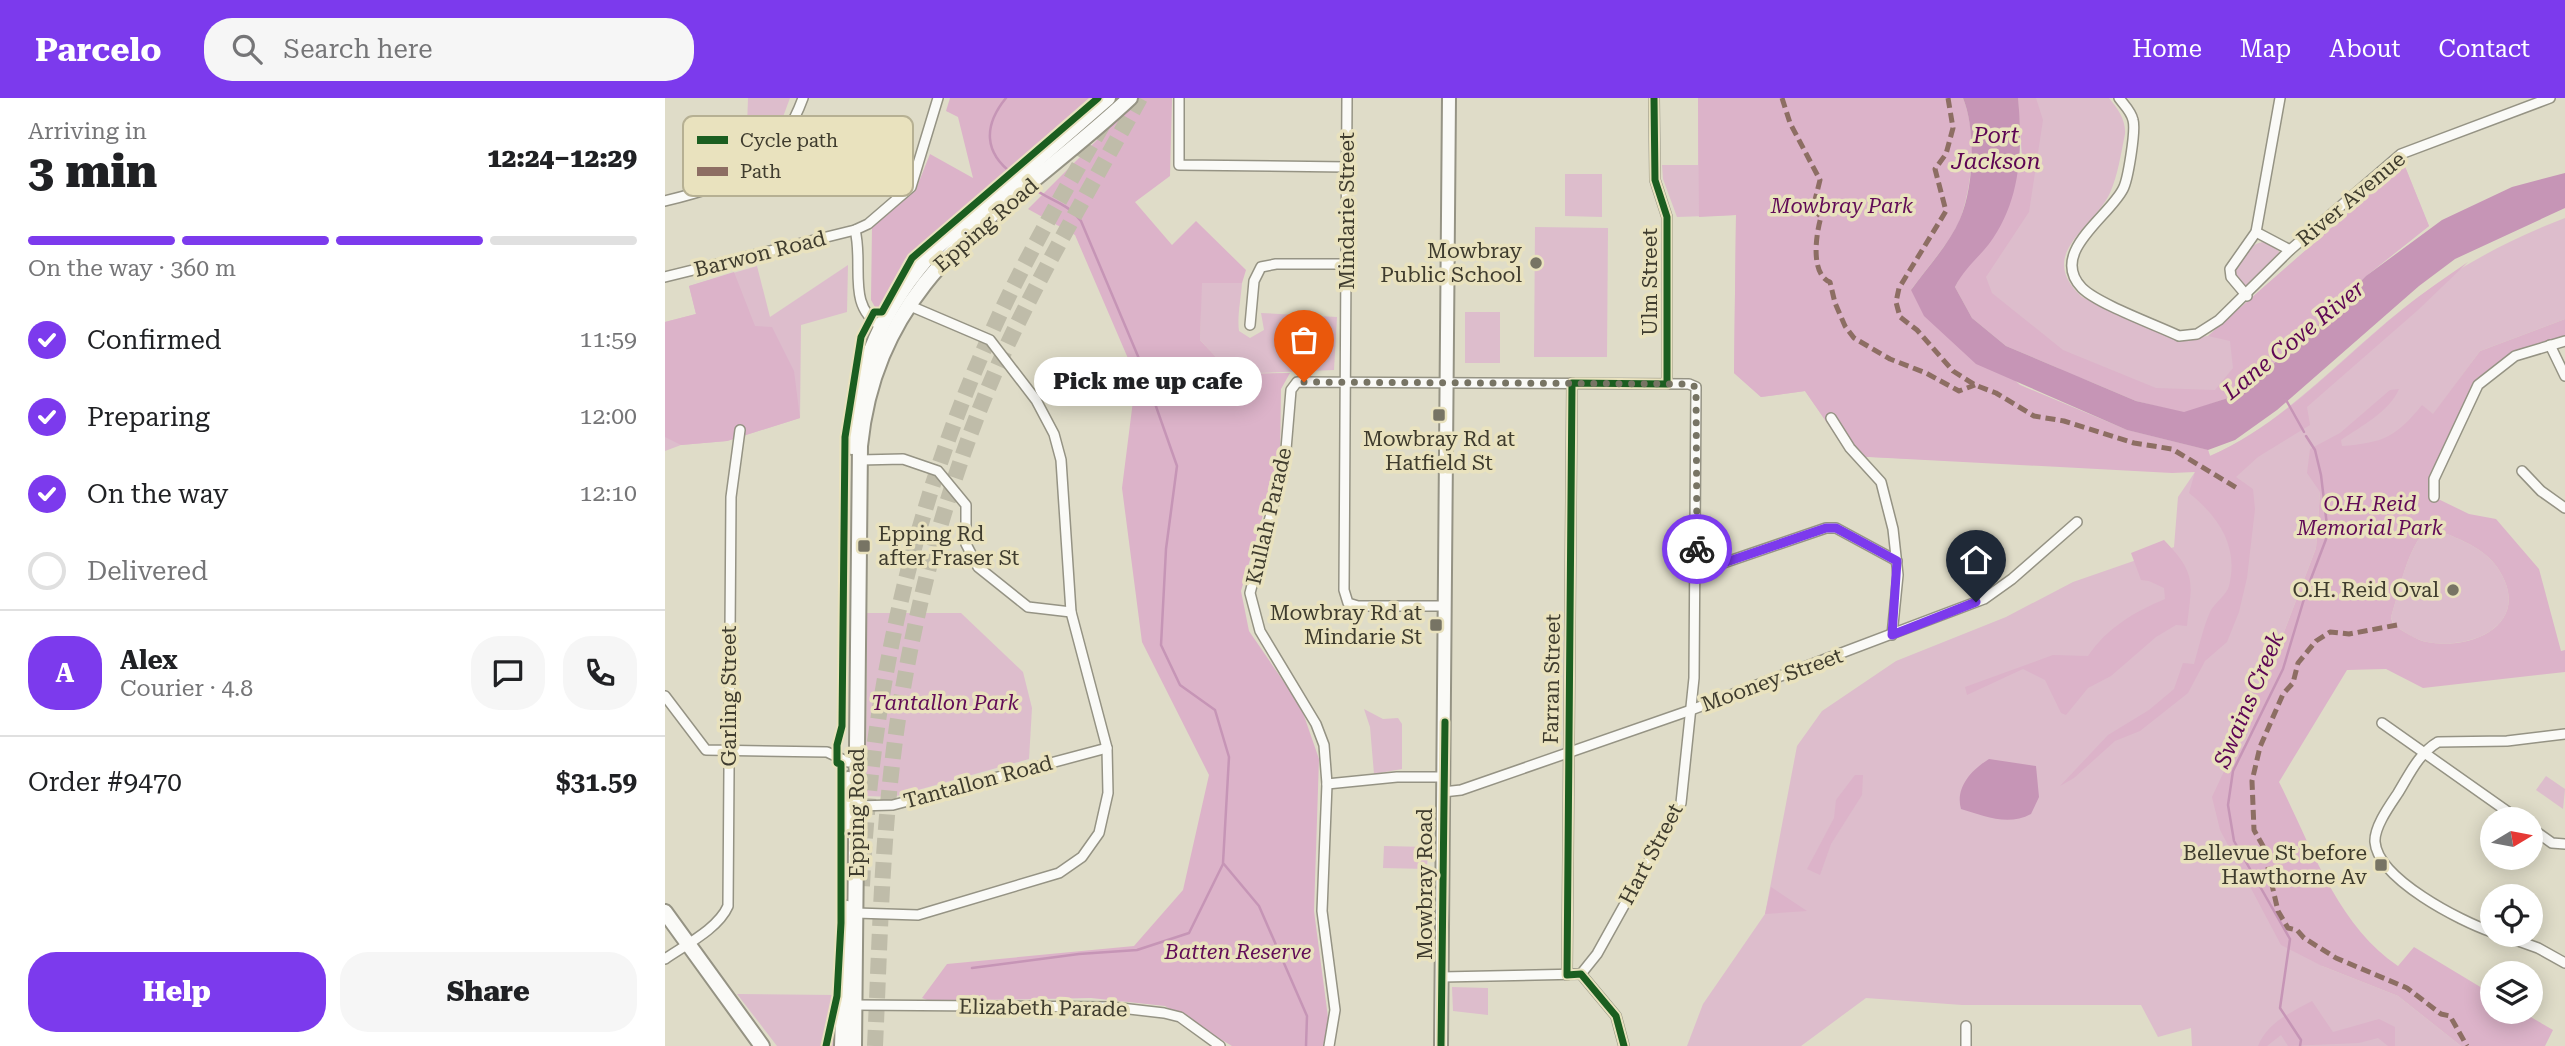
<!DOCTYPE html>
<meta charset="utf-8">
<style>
:root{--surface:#fff;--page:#f6f6f6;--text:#202124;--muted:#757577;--line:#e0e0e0;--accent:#7c3aed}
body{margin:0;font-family:"Roboto Serif",serif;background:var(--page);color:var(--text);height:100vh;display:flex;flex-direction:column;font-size:26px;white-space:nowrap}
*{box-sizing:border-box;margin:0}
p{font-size:23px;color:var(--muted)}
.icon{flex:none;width:38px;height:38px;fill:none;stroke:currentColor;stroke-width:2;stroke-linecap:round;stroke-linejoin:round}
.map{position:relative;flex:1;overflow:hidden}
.sheet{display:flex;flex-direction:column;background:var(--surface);width:665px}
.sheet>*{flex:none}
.needle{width:46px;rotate:80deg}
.fabs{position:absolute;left:1815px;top:709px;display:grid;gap:14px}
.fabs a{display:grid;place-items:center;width:63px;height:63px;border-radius:50%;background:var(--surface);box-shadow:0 4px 18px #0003;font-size:35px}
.pin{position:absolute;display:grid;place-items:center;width:60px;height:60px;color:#fff;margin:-72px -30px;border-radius:50% 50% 50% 0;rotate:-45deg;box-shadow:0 0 7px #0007}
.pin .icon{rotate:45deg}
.courier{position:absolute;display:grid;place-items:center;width:70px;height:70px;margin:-35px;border:5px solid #7c3aed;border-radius:50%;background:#fff;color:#222;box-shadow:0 2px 9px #0007}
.bubble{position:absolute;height:49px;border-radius:24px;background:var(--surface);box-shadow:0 4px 18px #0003;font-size:23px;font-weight:800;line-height:49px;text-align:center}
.overview em{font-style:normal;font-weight:800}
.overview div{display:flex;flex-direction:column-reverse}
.overview{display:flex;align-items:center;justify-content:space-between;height:119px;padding:0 28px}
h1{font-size:46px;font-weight:800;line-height:52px}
.bar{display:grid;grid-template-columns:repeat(4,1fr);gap:10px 7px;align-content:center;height:84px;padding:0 28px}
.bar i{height:9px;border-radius:5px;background:var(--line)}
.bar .active{background:var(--accent)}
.bar p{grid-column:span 4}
.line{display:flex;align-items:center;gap:18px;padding:0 28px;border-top:2px solid var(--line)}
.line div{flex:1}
.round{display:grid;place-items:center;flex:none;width:74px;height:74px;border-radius:28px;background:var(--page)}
ol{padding:0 28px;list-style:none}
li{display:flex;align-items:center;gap:21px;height:77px}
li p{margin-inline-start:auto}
li .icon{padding:7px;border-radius:50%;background:var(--accent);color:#fff;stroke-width:4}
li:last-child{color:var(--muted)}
li i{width:38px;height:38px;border:4px solid var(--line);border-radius:50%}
.primary-button{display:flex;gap:14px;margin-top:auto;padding:14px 28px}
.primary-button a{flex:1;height:80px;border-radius:28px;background:var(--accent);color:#fff;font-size:28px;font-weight:800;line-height:80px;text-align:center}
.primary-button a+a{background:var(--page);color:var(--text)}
header{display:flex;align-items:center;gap:42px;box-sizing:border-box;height:98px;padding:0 35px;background:var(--accent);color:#fff}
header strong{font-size:33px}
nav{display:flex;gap:38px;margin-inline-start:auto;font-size:24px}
.search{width:490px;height:63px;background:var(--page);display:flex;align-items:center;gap:18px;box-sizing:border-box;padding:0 24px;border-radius:28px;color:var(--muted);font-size:26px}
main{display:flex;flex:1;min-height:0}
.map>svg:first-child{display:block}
.green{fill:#ddbdcc}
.forest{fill:#dcb3c9;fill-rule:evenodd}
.water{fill:#c695b6}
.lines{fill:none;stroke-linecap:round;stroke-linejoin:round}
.stream{stroke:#c695b6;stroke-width:2.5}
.highway-tunnel{stroke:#bfbca9;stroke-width:16;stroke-dasharray:16 8;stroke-linecap:butt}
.street-casing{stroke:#959384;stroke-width:12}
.secondary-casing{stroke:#959384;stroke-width:16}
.primary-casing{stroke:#959384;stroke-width:18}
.street{stroke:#fafaf7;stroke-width:9}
.secondary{stroke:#fafaf7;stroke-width:12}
.primary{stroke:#fafaf7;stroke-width:14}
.quiet{stroke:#8d6e63;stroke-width:5;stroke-dasharray:10 5;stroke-linecap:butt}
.cycleway-casing{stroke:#e9e2be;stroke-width:11}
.cycleway{stroke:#1b5e20;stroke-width:7}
.done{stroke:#777464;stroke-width:7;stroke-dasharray:0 12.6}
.route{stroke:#7c3aed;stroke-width:9}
.poi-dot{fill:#777464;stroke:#e9e2be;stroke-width:2.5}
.labels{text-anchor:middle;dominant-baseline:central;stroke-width:7;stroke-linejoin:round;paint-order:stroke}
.street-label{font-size:21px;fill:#3f3c2e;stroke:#e9e2be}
.park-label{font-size:21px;font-style:italic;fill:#620c57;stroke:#e9e2be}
.poi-label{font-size:21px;fill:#3f3c2e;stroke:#e9e2be;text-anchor:end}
.water-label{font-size:23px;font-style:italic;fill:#5e0654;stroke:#e9e2be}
.key{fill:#e9e2be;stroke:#b6b093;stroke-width:2}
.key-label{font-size:19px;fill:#3f3c2e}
</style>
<header>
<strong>Parcelo</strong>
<div class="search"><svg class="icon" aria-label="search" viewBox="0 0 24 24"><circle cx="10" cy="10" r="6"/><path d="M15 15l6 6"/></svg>Search here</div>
<nav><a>Home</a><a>Map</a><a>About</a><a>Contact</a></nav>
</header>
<main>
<section class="sheet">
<div class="overview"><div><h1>3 min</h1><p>Arriving in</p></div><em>12:24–12:29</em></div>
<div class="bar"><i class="active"></i><i class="active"></i><i class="active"></i><i></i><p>On the way · 360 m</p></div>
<ol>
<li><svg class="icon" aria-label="check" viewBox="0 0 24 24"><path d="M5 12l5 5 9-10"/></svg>Confirmed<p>11:59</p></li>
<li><svg class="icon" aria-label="check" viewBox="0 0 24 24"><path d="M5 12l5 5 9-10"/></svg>Preparing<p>12:00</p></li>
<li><svg class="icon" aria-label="check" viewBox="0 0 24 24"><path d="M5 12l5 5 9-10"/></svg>On the way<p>12:10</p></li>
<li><i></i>Delivered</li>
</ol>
<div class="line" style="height:126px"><b class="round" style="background:var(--accent);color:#fff">A</b><div><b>Alex</b><p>Courier · 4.8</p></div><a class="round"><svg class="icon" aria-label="chat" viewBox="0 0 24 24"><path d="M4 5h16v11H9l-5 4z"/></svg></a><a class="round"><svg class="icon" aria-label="phone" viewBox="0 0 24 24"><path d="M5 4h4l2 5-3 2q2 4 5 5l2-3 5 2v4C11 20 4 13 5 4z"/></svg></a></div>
<div class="line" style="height:91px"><div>Order #9470</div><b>$31.59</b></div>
<div class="primary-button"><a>Help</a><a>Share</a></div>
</section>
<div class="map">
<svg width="1900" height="948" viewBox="0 0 1900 948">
<rect width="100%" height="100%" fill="#dfdcc8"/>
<g class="green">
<polygon points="83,0 125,0 112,35 81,57"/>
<path d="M1033,0h265l-52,192 109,95 107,45 81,20 2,6c75,-33 130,-98 194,-148 50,-39 101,-67 161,-90v101l-85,32 -47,64 -113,77 -4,56 -35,92 -29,56 -3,43 -23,28 96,199 76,30 63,50h-269l-1,-18 -33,9 -17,-32h-179l-96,-7 -65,48h-114l16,-42 62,-90 32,-168 25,-35 74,-50 110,-44 67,-35 101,-35 4,-50 17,-25 -345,-16 -45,-65 -44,6 -27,-24 2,-158 -59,2 -14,-38 -1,-14h36z"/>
<path d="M1353,0h91c9,11 17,22 16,36 -4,19 -7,41 -15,59 -17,36 -75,61 -28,104l96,42 30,-3 196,-172 25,62 -63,50 -69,70 -113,67 -121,-41 -99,-103 58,-114z"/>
<polygon points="900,76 937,76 937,119 900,118"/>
<polygon points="870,129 943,130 942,259 869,259"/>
<path d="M1600,144l13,7 2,6 -31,31 -8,-1 -8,-13c3,-13 18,-30 32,-30z"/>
<polygon points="183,167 182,214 136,227 135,320 62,343 16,347 0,353 0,224 31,216 24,188 92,168 105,219"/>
<path d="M536,185h41c-1,15 -5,34 -3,48l11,7 14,-8 -3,-17 76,4 -3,53 -102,4 -32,-34z"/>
<rect x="800" y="214" width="35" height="51"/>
<path d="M1763,429c22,8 55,19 69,40 37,54 -21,84 -70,75 -12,-2 -23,-11 -33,-16l-3,-9c10,-31 15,-66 37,-90z"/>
<polygon points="202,515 296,515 358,574 367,610 364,661 228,699 201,698"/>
<polygon points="699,611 718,621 733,620 737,626 737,671 709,676 705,629"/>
<polygon points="1881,678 1900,691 1898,711 1871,692"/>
<polygon points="719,748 763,749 762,771 718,770"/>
<polygon points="787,889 823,890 823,917 788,913"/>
<polygon points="72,896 170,897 169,948 112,948"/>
</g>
<g class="forest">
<polygon points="285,0 424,0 240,161 214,209 210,209 206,202 207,129 251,91 265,56 308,80 293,19 281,13"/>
<polygon points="474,0 507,0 505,78 470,104 507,147 531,123 581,172 577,185 537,185 535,242 567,276 625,275 616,291 615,358 576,493 584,533 636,609 654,661 649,813 664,927 658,948 567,948 500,908 426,900 265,903 257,900 282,866 469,848 518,792 544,677 477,544 457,390 471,279 410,137 363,111"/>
<path d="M1033,0h265c14,36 10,82 -2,119 -8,22 -36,53 -50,73l109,95 107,45 81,20 2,6c74,-32 130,-96 193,-147 21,-17 43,-32 65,-47l-50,48 -111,97 3,18 -52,32 -22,20 17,12 2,20 -8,69 -8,34 -12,30 -22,19 -17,32 -48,38 -25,10 -41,37 -14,8 48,-51 41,-25 25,-21 9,-26 11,1c5,-17 9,-36 16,-52 4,-9 17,-17 19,-26 10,-39 -10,-69 -40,-93l6,-21 -23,1 -322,-17 -45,-65 -44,6 -27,-24 2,-158 -37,2z"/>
<polygon points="1353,0 1371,0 1378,22 1364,114 1321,179 1327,195 1398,252 1491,290 1550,292 1568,270 1565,243 1543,238 1739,66 1764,128 1701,178 1632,248 1563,300 1519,315 1471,303 1341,248 1307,220 1290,189 1299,171 1324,146 1357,57"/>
<polygon points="69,174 90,228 107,229 129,273 135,320 62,343 16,347 0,339 0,224 31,216 24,188"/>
<path d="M1900,221v22c-16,4 -37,7 -51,15 -49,29 -69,90 -80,141l35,17 27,5 43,50 22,82 4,-1v22l-142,16 -37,-19 -39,1 -68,112c32,63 58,143 119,184l16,-19 78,47v18h30l31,18 -8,16h-84l-63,-50 -76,-30 -41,-21 -61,-115 -8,-33 14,-30 23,-28 3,-43 29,-56 35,-92 4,-56 -13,-19 3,-24 30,-16 50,-43 9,-1c-9,22 -39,38 -58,51l1,6c41,-3 54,-9 80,-41l11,9 47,-63zM1763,429c22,8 55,19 69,40 37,54 -21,84 -70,75 -12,-2 -23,-11 -34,-17l-2,-8c10,-31 15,-66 37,-90z"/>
<path d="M1499,442c33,34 28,42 23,86l-11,-1 -20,12 -45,39 -23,12 -22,27 -5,-2 -16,-33 -22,-11 -56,26 -2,-8 88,-32 35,1c19,-28 46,-44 77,-57l-1,-11 -15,-7 -8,-1 -10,-27z"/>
<polygon points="1190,677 1198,677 1197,697 1166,746 1155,777 1142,771 1169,720 1171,702"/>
<polygon points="1106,789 1142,813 1100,816"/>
<path d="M1647,903l21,31 46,-13 16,8v19h-7l-10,-8 -19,5 -71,3 -7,-11 -14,11h-9c10,-24 32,-33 54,-45z"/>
</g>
<g class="water">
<path d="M1298,0h55c5,51 3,103 -29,146 -12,15 -25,25 -34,43l17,31 34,28 130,55 48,11 44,-14 69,-52 69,-70 76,-56 70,-33 53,-14v35l-110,51 -36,27 -142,124 -42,30 -27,10 -81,-20 -151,-66 -52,-48 -13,-26c16,-22 38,-46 49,-71 14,-32 16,-89 3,-121z"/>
<path d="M1324,661l47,7 3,31 -8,17c-24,13 -48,1 -70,-5 -6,-21 10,-39 28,-50z"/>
</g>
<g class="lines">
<g class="stream">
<path d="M341,0c-23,28 -22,55 7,76"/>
<path d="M368,90c17,13 35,15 48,33l59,140 37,105 -11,83 -5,96 19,40 35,25 14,47 -6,106 36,43 48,110 -1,30"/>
<polyline points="1620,300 1639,334"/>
<polyline points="307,870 414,856 472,852 524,835 558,766"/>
<polyline points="1635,948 1636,942 1615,910 1625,841 1569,743 1563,707 1568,673 1618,571 1642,491 1663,436 1656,377 1650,352 1641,338"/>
</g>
<g class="highway-tunnel">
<path d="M197,788c9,-193 51,-383 132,-559 36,-79 81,-154 124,-229"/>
<path d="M210,948c5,-109 7,-219 23,-327 20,-130 57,-265 114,-384 39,-81 85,-159 128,-237"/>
</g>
<defs>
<g id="street">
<polyline points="514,0 514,67 682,69"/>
<polyline points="682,0 679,492 683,505 693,508 780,508"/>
<polyline points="989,0 990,82 1002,119 1002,286"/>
<path d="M1454,0c5,7 12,13 14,22 3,10 -5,60 -10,69 -14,28 -75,64 -41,99 16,16 74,37 97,48l18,-2 22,-14 71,-70 111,-96 149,-56"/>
<path d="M0,103c68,-17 112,-32 138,-103"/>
<path d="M190,132c9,35 -9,76 26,96"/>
<polyline points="1591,134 1625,152"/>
<polyline points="0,179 190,132 203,126 246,89 273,0"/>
<polyline points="1582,198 1566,179 1565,171 1591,134 1615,0"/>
<polyline points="585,227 589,183 596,169 611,166 681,166"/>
<polyline points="1885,247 1900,278"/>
<polyline points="1166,320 1185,350 1216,384 1228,431 1233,477 1227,537"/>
<polyline points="195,362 238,361 273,373 301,407 301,446 313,469 363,509 406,514"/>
<polyline points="1857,373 1876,393 1900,410"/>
<polyline points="1769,399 1769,381 1813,287 1850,258 1900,243"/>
<polyline points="1032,474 1161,430 1171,430 1232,463"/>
<polyline points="0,598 41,652 162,654 183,664"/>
<polyline points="1717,625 1853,721"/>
<polyline points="662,686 732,679 778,679"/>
<polyline points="778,694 796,692 1026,612 1319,501 1347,481 1412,424"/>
<polyline points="192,708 228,707 442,650"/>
<polyline points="1866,730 1887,745 1900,746"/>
<polyline points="191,815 253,817 394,775 417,759 434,735 443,695 442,650 406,514 396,362 389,336 371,302 325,242 243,207"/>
<path d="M1827,834c-32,-11 -114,-53 -117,-90 -1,-15 15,-37 23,-49 11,-18 21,-40 40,-51l69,-1 58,-7"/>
<polyline points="1834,836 1873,850 1900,865"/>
<path d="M0,861c20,-14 53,-30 63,-53l3,-409 9,-67"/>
<polyline points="916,876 951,918 959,948"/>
<polyline points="902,877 907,285"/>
<polyline points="777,879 916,876"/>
<polyline points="190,907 447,909 499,915 515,919 555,948"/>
<polyline points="1301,928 1301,948"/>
<polyline points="664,948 670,912 657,813 662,686 659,647 651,626 595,533 585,495 620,363 626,292 632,284 1024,286 1031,289 1029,580 1016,705 932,856 916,876"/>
</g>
<polyline id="secondary" points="776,948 784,0"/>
<g id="primary">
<path d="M187,349c1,-77 34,-145 85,-200l171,-149"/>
<polyline points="182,727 183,681"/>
<polyline points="0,814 97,948"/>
<polyline points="177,948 182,810"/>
<path d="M189,948l6,-600c18,-178 152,-237 270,-348"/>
</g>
</defs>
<use href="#street" class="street-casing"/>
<use href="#secondary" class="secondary-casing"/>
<use href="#primary" class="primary-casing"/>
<use href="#street" class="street"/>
<use href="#secondary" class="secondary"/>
<use href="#primary" class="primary"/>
<g class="quiet">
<path d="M1117,0l8,25 30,57 -7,28 8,9c-5,17 -11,57 9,65l5,21 10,23 9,12 36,21 36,14 33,18 16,-6"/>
<polyline points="1283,0 1288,30 1281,56 1270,71 1281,113 1234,190 1231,204 1235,219 1252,232 1288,273 1310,287 1331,295 1369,318 1399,323 1469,345 1507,351 1572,390"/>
<polyline points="1732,527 1684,536 1665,534 1651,543 1633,565 1628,585 1618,596 1595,649 1587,683 1589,732 1598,748 1613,813 1623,830 1632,832 1639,840 1671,860 1742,890 1776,916 1785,918 1802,948"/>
</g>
<defs>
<g id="cycleway">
<polyline points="161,948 172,898 176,825 176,666 172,665 172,647 177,628 180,339 196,239 209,214 217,214 247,160 433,0"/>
<polyline points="776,948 780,624"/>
<polyline points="959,948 951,918 916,876 902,877 907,285 1002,286 1002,119 990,82 989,0"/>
</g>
</defs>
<use href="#cycleway" class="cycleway-casing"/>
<use href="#cycleway" class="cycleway"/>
</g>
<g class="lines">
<polyline class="done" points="639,284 1024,286 1031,289 1032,451"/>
<polyline class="route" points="1032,451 1032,474 1161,430 1171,430 1232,463 1227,537 1311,504"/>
</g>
<g class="poi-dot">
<circle cx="871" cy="165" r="7"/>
<rect x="767" y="310" width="14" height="14" rx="3.5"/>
<rect x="192" y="441" width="14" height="14" rx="3.5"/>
<circle cx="1788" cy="492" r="7"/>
<rect x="764" y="520" width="14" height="14" rx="3.5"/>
<rect x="1709" y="760" width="14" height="14" rx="3.5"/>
</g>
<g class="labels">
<g class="street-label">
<text transform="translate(1686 101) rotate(-40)">River Avenue</text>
<text transform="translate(682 113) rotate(-90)">Mindarie Street</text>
<text transform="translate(321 127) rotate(-41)">Epping Road</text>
<text transform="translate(95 156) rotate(-14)">Barwon Road</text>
<text transform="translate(985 184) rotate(-90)">Ulm Street</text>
<text transform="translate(604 418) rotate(-77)">Kullah Parade</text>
<text transform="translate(887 581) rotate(-89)">Farran Street</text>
<text transform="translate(1107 582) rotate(-20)">Mooney Street</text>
<text transform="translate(64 598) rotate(-90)">Garling Street</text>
<text transform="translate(313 684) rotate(-15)">Tantallon Road</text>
<text transform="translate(192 715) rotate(-90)">Epping Road</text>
<text transform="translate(986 756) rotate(-62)">Hart Street</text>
<text transform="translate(760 786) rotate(-90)">Mowbray Road</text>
<text transform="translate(378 910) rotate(1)">Elizabeth Parade</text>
</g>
<g class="park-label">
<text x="1177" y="108">Mowbray Park</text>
<text x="1705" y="406">O.H. Reid<tspan x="1705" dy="24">Memorial Park</tspan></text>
<text x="280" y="605">Tantallon Park</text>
<text x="573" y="854">Batten Reserve</text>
</g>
<g class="poi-label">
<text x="857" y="153">Mowbray<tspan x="857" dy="24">Public School</tspan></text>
<text x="774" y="341" text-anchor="middle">Mowbray Rd at<tspan x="774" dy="24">Hatfield St</tspan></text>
<text x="213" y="436" text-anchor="start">Epping Rd<tspan x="213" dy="24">after Fraser St</tspan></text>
<text x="1774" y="492">O.H. Reid Oval</text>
<text x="757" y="515">Mowbray Rd at<tspan x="757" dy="24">Mindarie St</tspan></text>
<text x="1702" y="755">Bellevue St before<tspan x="1702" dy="24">Hawthorne Av</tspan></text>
</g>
<g class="water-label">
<text x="1331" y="37">Port<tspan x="1331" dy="26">Jackson</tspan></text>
<text transform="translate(1629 242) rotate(-39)">Lane Cove River</text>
<text transform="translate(1584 602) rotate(-67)">Swains Creek</text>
</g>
</g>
<rect x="18" y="18" width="230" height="80" rx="10" class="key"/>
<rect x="32" y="38" width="31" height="8" fill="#1b5e20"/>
<rect x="32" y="69" width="31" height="9" fill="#8d6e63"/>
<g class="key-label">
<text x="75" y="49">Cycle path</text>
<text x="75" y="80">Path</text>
</g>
</svg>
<div class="fabs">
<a><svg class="needle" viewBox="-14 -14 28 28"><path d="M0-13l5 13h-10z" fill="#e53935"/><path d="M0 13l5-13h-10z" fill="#757577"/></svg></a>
<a><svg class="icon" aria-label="locate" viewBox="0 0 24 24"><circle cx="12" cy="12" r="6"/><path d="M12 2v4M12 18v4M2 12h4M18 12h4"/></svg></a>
<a><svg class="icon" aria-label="layers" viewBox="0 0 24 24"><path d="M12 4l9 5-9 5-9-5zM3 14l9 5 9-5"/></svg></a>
</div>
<div class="pin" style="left:639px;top:284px;background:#ea580c"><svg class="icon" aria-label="bag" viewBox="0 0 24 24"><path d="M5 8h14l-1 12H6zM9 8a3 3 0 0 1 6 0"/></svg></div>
<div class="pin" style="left:1311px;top:504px;background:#1f2937"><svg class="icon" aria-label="home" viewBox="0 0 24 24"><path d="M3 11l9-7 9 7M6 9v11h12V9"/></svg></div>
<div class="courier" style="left:1032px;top:451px"><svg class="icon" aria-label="bike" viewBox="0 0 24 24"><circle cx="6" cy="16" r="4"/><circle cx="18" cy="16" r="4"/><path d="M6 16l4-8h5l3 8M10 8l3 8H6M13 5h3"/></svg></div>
<div class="bubble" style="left:369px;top:259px;width:228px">Pick me up cafe</div>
</div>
</main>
